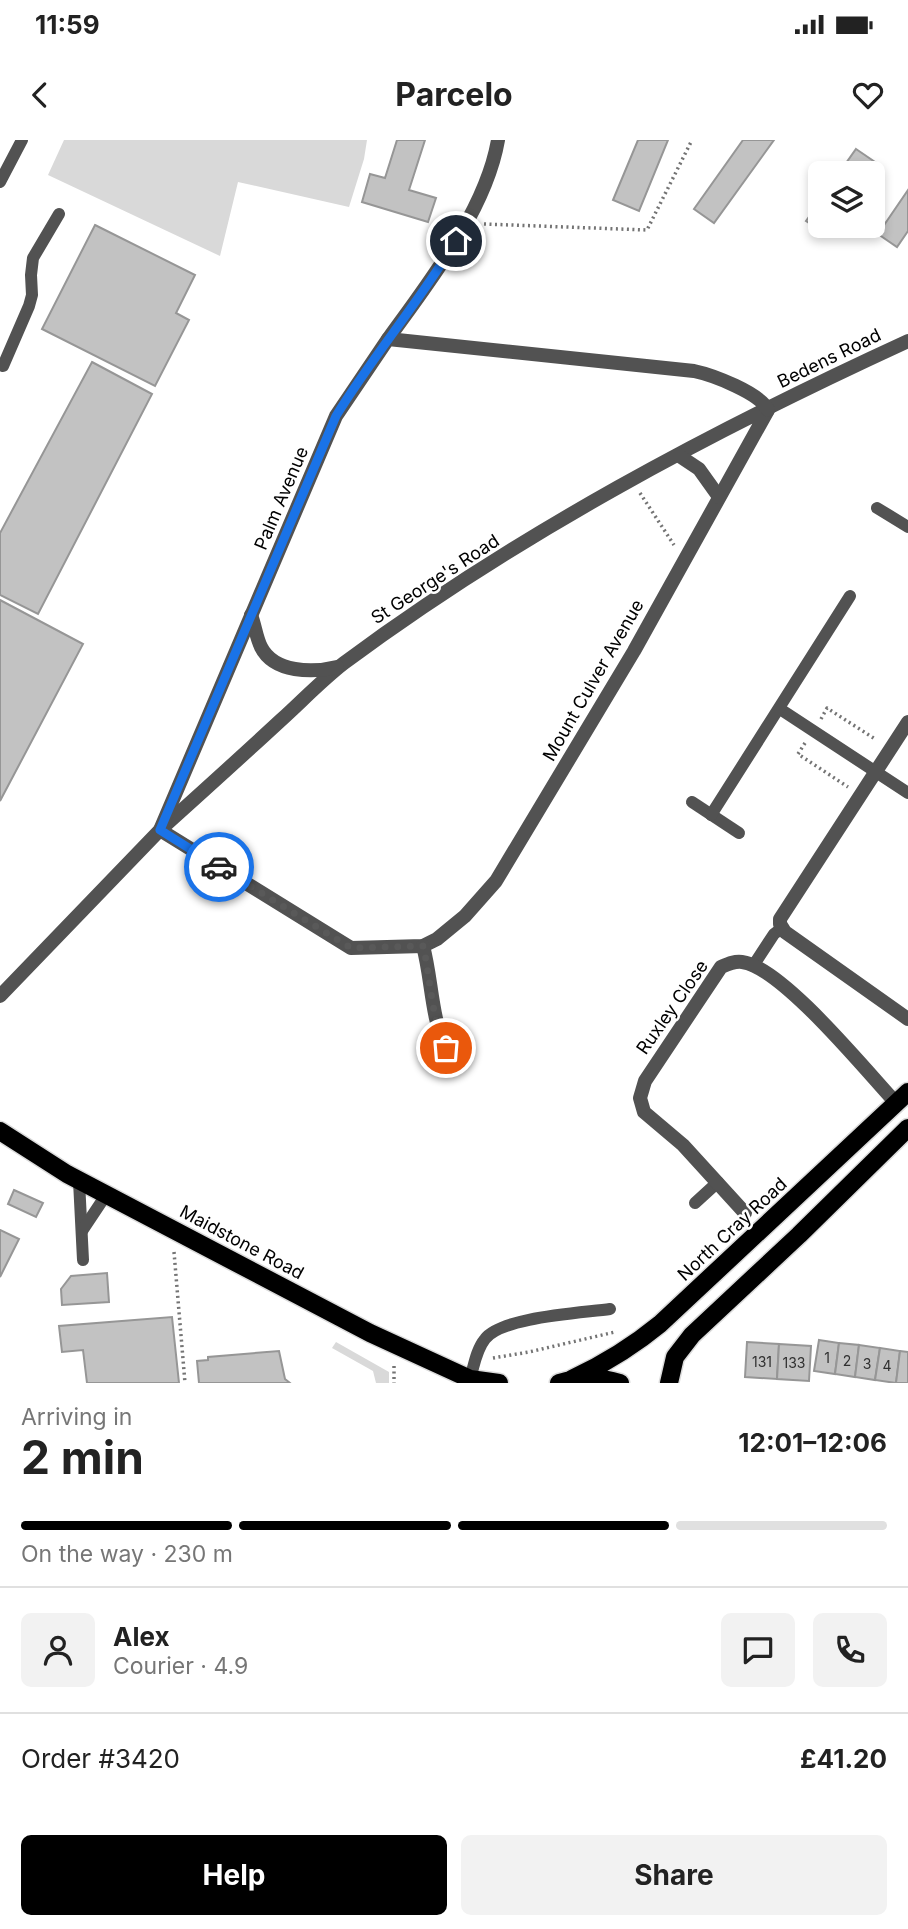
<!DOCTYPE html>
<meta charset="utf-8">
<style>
:root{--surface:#fff;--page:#f2f2f2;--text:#222;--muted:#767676;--line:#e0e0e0;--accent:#000}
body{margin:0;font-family:Inter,sans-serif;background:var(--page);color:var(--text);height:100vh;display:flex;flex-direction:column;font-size:26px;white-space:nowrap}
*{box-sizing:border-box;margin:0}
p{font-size:23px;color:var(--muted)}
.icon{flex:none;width:38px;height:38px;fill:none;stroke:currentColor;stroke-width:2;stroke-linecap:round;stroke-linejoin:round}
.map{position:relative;height:1243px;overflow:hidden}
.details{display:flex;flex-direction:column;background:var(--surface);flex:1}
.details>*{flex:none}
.tools{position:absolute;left:808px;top:21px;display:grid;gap:14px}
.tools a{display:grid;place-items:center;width:77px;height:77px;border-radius:10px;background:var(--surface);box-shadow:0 4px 10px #0003;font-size:35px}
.pin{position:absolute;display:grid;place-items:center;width:60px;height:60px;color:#fff;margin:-30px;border:4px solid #fff;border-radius:50%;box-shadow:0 2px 7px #0007}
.courier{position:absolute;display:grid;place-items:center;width:70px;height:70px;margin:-35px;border:5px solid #1a73e8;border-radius:50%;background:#fff;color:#222;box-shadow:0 2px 9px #0007}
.overview em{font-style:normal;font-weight:700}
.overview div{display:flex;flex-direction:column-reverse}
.overview{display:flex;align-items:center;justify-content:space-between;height:119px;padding:0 21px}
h1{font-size:46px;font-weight:700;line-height:52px}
.bar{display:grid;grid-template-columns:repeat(4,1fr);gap:10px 7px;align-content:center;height:84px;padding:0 21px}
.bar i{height:9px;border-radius:5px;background:var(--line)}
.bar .on{background:var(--accent)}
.bar p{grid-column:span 4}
.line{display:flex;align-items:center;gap:18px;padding:0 21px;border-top:2px solid var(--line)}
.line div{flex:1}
.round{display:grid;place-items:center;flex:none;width:74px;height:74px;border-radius:10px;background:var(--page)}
.button{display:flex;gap:14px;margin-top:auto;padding:14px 21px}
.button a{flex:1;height:80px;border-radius:10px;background:var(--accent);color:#fff;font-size:28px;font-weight:700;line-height:80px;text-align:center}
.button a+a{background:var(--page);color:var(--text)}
.status{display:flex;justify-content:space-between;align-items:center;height:49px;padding:0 35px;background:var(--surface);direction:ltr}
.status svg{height:19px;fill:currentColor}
header{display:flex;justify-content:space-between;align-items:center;height:91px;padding:0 21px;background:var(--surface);font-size:32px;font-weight:700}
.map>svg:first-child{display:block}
.green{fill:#d9d9d9}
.building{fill:#c2c2c2;stroke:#969696;stroke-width:2}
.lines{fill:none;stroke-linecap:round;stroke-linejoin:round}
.primary-casing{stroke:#dbdbdb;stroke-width:21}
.path{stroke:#747474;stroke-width:3.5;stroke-dasharray:2 3.5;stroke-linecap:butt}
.service{stroke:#525252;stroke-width:12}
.minor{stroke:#525252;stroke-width:14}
.primary{stroke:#000;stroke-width:18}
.done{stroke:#595959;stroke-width:7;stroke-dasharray:0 12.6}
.route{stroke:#1a73e8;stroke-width:9}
.labels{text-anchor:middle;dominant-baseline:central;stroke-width:5;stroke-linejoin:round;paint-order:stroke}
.number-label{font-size:14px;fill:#303030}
.street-label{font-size:18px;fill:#000;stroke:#fff}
</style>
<div class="status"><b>11:59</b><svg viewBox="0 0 49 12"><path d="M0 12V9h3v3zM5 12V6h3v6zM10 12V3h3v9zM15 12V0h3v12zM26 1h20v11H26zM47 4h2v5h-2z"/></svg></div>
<header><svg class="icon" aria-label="back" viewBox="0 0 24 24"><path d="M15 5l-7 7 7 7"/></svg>Parcelo<svg class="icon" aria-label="heart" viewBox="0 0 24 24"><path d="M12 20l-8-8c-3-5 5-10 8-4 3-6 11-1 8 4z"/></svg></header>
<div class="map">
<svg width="908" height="1243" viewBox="0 0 908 1243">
<rect width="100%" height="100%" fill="#fff"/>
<g class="green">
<polygon points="64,0 367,0 364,19 349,67 238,42 220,116 48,35"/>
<polygon points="336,1202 389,1232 389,1243 376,1243 373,1231 332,1208"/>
</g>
<g class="building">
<polygon points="397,0 425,0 409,50 436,58 428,82 362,62 370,34 385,38"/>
<polygon points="638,0 668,0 639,71 613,60"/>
<polygon points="743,0 774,0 714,83 694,69"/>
<polygon points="856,9 875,22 867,33 839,33"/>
<polygon points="908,50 908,91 897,107 878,94"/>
<polygon points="821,60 821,86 831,86 826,94 806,81"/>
<polygon points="95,85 195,135 176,173 189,180 155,246 42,189"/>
<polygon points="92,222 152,254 38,474 0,455 0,393"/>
<polygon points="0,460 83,504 0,661"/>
<polygon points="14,1050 43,1063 36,1077 8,1064"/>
<polygon points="0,1090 19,1099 0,1137"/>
<polygon points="107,1133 109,1162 62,1165 61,1149 71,1136"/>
<polygon points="172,1177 179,1243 87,1243 83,1210 62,1212 59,1186"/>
<polygon points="819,1200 839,1203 835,1234 814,1231"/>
<polygon points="747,1202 779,1204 777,1239 745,1237"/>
<polygon points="839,1203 859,1205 855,1237 835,1234"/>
<polygon points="779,1204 811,1206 809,1241 777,1239"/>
<polygon points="859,1205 880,1208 875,1240 855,1237"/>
<polygon points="880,1208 900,1211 896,1243 875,1240"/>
<polygon points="279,1211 285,1239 290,1243 199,1243 197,1221 208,1220 208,1217"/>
<polygon points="900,1211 908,1212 908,1243 896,1243"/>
</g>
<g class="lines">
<defs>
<g id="primary">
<polyline points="0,991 67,1034 370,1193 470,1239 499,1243"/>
<path d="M572,1239c32,-15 60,-32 88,-55l248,-232"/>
<path d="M559,1243c21,-7 40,-7 61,0"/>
<polyline points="669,1243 675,1217 692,1195 799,1095 908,988"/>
</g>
</defs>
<use href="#primary" class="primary-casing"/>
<g class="path">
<polyline points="484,84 647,90 692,0"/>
<polyline points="640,353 674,405"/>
<polyline points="821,579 827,568 875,599"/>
<polyline points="805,603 798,614 848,647"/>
<polyline points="174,1112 185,1243"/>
<polyline points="493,1218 529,1212 615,1192"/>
<polyline points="394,1226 394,1243"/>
</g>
<g class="service">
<polyline points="0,42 22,0"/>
<polyline points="3,226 29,166 32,155 31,135 33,118 59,74"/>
<polyline points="877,368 908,387"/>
<polyline points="780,569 908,653"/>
<polyline points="692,662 739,693"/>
<polyline points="711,675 850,456"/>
<polyline points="753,826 774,794 782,788"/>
<polyline points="79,1041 83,1120"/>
<polyline points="695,1063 718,1042"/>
<polyline points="82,1091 106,1055"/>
<path d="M470,1239c4,-13 6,-29 15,-40 16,-22 97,-26 125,-30"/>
</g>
<g class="minor">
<path d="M388,199c41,-57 98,-129 110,-199"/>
<path d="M768,270l-134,241 -138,230 -31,35 -28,23 -14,7 -72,2 -191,-118c40,-36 81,-73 121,-110 21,-19 41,-40 63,-57 174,-129 368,-232 564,-322"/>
<polyline points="678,315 699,329 719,357"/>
<path d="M251,475c4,10 5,22 10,32 13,26 52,26 76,20"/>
<polyline points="908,582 780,779 780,784 785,792 908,879"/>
<path d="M423,806c9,33 8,72 23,102"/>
<path d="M0,856l160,-166 176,-414 52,-77 306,32c19,4 66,22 74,39"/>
<path d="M745,1073l-62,-68 -39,-33 -4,-14 5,-17 76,-114c7,-3 13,-6 21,-5 40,5 125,110 155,142"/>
</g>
<use href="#primary" class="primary"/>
</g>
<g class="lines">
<path class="done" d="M219,727l132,81 72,-2c8,33 8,73 23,102"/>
<path class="route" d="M219,727l-59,-37 176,-414c37,-60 83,-114 120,-175"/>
</g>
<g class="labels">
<g class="number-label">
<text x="827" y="1217">1</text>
<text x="847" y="1220">2</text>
<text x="762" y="1221">131</text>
<text x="794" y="1222">133</text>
<text x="867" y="1223">3</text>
<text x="887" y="1225">4</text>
</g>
<g class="street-label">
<text transform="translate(829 218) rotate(-26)">Bedens Road</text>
<text transform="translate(281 358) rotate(-67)">Palm Avenue</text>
<text transform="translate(435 439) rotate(-33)">St George's Road</text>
<text transform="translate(593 540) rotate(-60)">Mount Culver Avenue</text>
<text transform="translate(672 867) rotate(-55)">Ruxley Close</text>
<text transform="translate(732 1089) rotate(-43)">North Cray Road</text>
<text transform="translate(242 1102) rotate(28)">Maidstone Road</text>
</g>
</g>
</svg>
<div class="tools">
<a><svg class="icon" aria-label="layers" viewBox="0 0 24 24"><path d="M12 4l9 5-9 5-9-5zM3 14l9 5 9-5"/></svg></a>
</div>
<div class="pin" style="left:446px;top:908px;background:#ea580c"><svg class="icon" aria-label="bag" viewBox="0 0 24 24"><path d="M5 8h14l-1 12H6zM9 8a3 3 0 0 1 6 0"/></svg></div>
<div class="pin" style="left:456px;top:101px;background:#1f2937"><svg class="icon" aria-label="home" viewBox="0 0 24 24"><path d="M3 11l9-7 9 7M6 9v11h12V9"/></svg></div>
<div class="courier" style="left:219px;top:727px"><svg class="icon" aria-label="car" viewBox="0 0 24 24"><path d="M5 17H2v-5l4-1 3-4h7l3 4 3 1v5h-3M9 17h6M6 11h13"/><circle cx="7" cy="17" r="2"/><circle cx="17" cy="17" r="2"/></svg></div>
</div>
<section class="details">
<div class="overview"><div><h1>2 min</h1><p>Arriving in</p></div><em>12:01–12:06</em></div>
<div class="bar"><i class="on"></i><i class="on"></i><i class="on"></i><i></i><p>On the way · 230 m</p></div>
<div class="line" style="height:126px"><a class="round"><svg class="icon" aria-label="person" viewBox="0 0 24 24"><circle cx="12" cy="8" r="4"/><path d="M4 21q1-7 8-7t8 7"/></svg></a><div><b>Alex</b><p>Courier · 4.9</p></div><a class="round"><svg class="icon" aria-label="chat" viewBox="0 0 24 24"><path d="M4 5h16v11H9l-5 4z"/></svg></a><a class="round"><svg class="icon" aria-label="phone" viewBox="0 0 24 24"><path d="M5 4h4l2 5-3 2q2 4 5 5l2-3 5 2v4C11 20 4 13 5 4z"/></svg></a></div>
<div class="line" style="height:91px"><div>Order #3420</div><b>£41.20</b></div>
<div class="button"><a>Help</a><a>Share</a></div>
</section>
